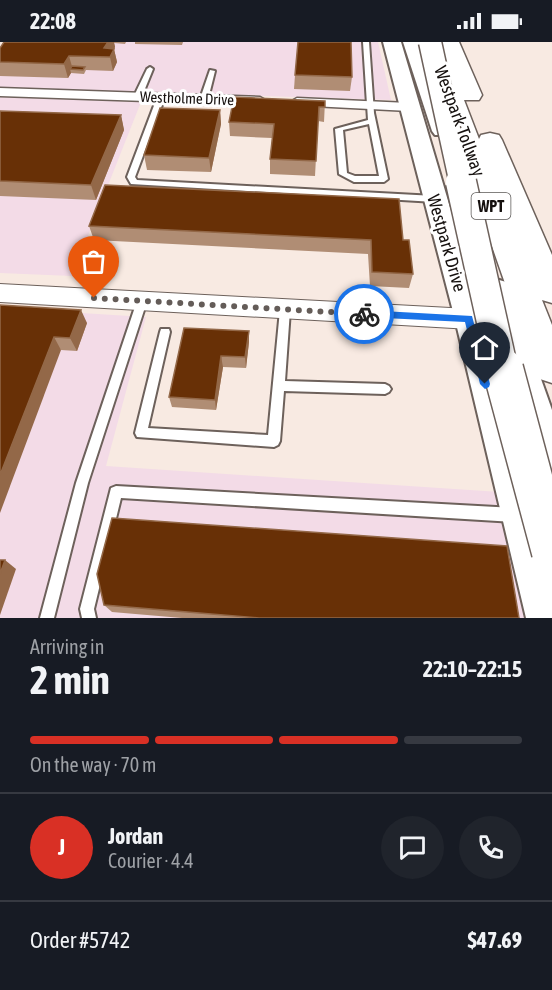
<!DOCTYPE html>
<meta charset="utf-8">
<style>
:root{--surface:#171b24;--page:#20242c;--text:#f1f3f6;--muted:#9ea1a6;--line:#363941;--accent:#d93025}
body{margin:0;font-family:"Asap Condensed",sans-serif;background:var(--page);color:var(--text);height:100vh;display:flex;flex-direction:column;font-size:22px;white-space:nowrap}
*{box-sizing:border-box;margin:0}
p{font-size:20px;color:var(--muted)}
.icon{flex:none;width:33px;height:33px;fill:none;stroke:currentColor;stroke-width:2;stroke-linecap:round;stroke-linejoin:round}
.map{position:relative;height:576px;overflow:hidden}
.drawer{display:flex;flex-direction:column;background:var(--surface);flex:1}
.drawer>*{flex:none}
.pin{position:absolute;display:grid;place-items:center;width:51px;height:51px;color:#fff;margin:-62px -26px;border-radius:50% 50% 50% 0;rotate:-45deg;box-shadow:0 0 6px #0007}
.pin .icon{rotate:45deg}
.courier{position:absolute;display:grid;place-items:center;width:60px;height:60px;margin:-30px;border:4px solid #1a73e8;border-radius:50%;background:#fff;color:#222;box-shadow:0 2px 8px #0007}
.summary em{font-style:normal;font-weight:700}
.summary div{display:flex;flex-direction:column-reverse}
.summary{display:flex;align-items:center;justify-content:space-between;height:102px;padding:0 30px}
h1{font-size:39px;font-weight:700;line-height:45px}
.bar{display:grid;grid-template-columns:repeat(4,1fr);gap:9px 6px;align-content:center;height:72px;padding:0 30px}
.bar i{height:8px;border-radius:4px;background:var(--line)}
.bar .active{background:var(--accent)}
.bar p{grid-column:span 4}
.line{display:flex;align-items:center;gap:15px;padding:0 30px;border-top:2px solid var(--line)}
.line div{flex:1}
.round{display:grid;place-items:center;flex:none;width:63px;height:63px;border-radius:32px;background:var(--page)}
.status{display:flex;justify-content:space-between;align-items:center;height:42px;padding:0 30px;background:var(--surface);direction:ltr}
.status svg{height:16px;fill:currentColor}
.map>svg:first-child{display:block}
.commercial{fill:#f3dbe7}
.lines{fill:none;stroke-linecap:round;stroke-linejoin:round}
.service-casing{stroke:#6d615b;stroke-width:4}
.minor-casing{stroke:#6d615b;stroke-width:3}
.tertiary-casing{stroke:#6d615b;stroke-width:2}
.secondary-casing{stroke:#6d615b;stroke-width:4}
.motorway-casing{stroke:#6d615b;stroke-width:3}
.service{fill:#fff;fill-rule:evenodd}
.minor{fill:#fff;fill-rule:evenodd}
.tertiary{fill:#fff;fill-rule:evenodd}
.secondary{fill:#fff;fill-rule:evenodd}
.motorway{fill:#fff;fill-rule:evenodd}
.motorway-bridge-far2-casing{stroke:#6d615b;stroke-width:25;stroke-linecap:butt}
.motorway-bridge-far1-casing{stroke:#6d615b;stroke-width:33;stroke-linecap:butt}
.motorway-bridge-casing{stroke:#6d615b;stroke-width:43;stroke-linecap:butt}
.motorway-bridge-far2{stroke:#fff;stroke-width:22}
.motorway-bridge-far1{stroke:#fff;stroke-width:30}
.motorway-bridge{stroke:#fff;stroke-width:40}
.wall{fill:#b08d74}
.shaded-wall{fill:#936848}
.building{fill:#683006;stroke:#936848;stroke-width:1.5}
.route{fill:#1a73e8}
.done{stroke:#645c58;stroke-width:6;stroke-dasharray:0 10.8}
.labels{text-anchor:middle;dominant-baseline:central;stroke-width:6;stroke-linejoin:round;paint-order:stroke}
.far-street-label{font-size:15px;fill:#15100e;stroke:#fff}
.shield{fill:#fff;stroke:#5b5856;stroke-width:1.5}
.shield-label{font-size:16px;font-weight:bold;fill:#15100e}
.street-label{font-size:18px;fill:#15100e;stroke:#fff}
</style>
<div class="status"><b>22:08</b><svg viewBox="0 0 49 12"><path d="M0 12V9h3v3zM5 12V6h3v6zM10 12V3h3v9zM15 12V0h3v12zM26 1h20v11H26zM47 4h2v5h-2z"/></svg></div>
<div class="map">
<svg width="552" height="576" viewBox="0 0 552 576">
<rect width="100%" height="100%" fill="#f8eae2"/>
<g class="commercial">
<polygon points="14,0 378,0 391,58 0,46 0,18"/>
<polygon points="0,55 141,60 72,234 0,231"/>
<polygon points="0,266 146,275 106,424 500,450 525,576 0,576"/>
</g>
<g class="lines">
<defs>
<g id="service">
<path d="M363,0h6l5,71 14,66 -4,3h-30l-15,-8 -4,-45 33,-9zM369,82l10,52h-24l-8,-3 -4,-43z"/>
<polygon points="150,25 153,27 142,54 135,56 134,54 147,27"/>
<polygon points="210,28 215,29 208,57 204,59 200,57"/>
<polygon points="158,53 165,55 135,135 137,138 435,154 439,157 435,160 131,142 127,135"/>
<polygon points="142,255 147,259 88,441 54,576 40,576 76,441 137,259"/>
<polygon points="285,264 290,268 285,339 385,342 389,344 391,347 389,350 385,352 284,349 280,399 278,403 274,405 137,395 135,391 160,290 161,287 169,287 170,290 148,386 268,393 280,268"/>
<polygon points="116,444 514,466 519,468 521,473 519,478 514,480 121,456 94,567 96,576 82,576 80,567 110,450 111,446"/>
</g>
<g id="minor">
<polygon points="0,46 260,55 267,59 260,63 0,54"/>
<polygon points="297,56 409,61 416,65 409,69 292,63 290,60"/>
</g>
<polygon id="tertiary" points="0,242 488,268 497,271 501,278 497,285 488,288 0,260"/>
<g id="secondary">
<polygon points="383,0 401,0 483,277 552,526 552,576 526,576 455,277"/>
<polygon points="403,0 421,0 452,89 449,93 435,93 432,89"/>
<polygon points="496,237 506,240 509,247 552,368 552,431 540,426 535,415 483,247 486,240"/>
</g>
<polygon id="motorway" points="439,0 459,0 482,53 479,58 464,58 479,97 481,93 490,91 499,93 502,98 552,213 552,261 542,258 552,283 552,341 540,337 535,327 431,30 435,26 449,25"/>
</defs>
<use href="#service" class="service-casing"/>
<use href="#minor" class="minor-casing"/>
<use href="#tertiary" class="tertiary-casing"/>
<use href="#secondary" class="secondary-casing"/>
<use href="#motorway" class="motorway-casing"/>
<use href="#service" class="service"/>
<use href="#minor" class="minor"/>
<use href="#tertiary" class="tertiary"/>
<use href="#secondary" class="secondary"/>
<use href="#motorway" class="motorway"/>
<defs>
<polyline id="motorway-bridge-far2" points="430,0 461,142"/>
<polyline id="motorway-bridge-far1" points="461,140 503,329"/>
<polyline id="motorway-bridge" points="503,327 552,510"/>
</defs>
<use href="#motorway-bridge-far2" class="motorway-bridge-far2-casing"/>
<use href="#motorway-bridge-far1" class="motorway-bridge-far1-casing"/>
<use href="#motorway-bridge" class="motorway-bridge-casing"/>
<use href="#motorway-bridge-far2" class="motorway-bridge-far2"/>
<use href="#motorway-bridge-far1" class="motorway-bridge-far1"/>
<use href="#motorway-bridge" class="motorway-bridge"/>
</g>
<g class="wall">
<polygon points="4,0 126,0 125,2 114,1 115,5 114,7 117,20 113,29 86,28 84,32 71,31 68,36 0,34 0,6"/>
<polygon points="135,0 183,0 182,3 135,2"/>
<polygon points="295,33 352,35 350,49 294,47"/>
<polygon points="325,59 324,80 318,79 315,134 270,132 270,117 272,96 230,94 229,80"/>
<polygon points="220,68 221,82 211,130 147,128 144,113"/>
<polygon points="0,69 121,73 124,88 96,158 0,154"/>
<polygon points="89,184 403,198 413,232 409,246 370,244 368,212 94,198"/>
<polygon points="0,263 87,281 77,309 61,308"/>
<polygon points="249,289 249,300 246,326 223,325 216,368 172,365 169,355"/>
<polygon points="104,563 519,576 182,576 112,570"/>
</g>
<g class="shaded-wall">
<polygon points="108,0 114,0 115,5 110,15 104,6"/>
<polygon points="114,7 117,20 113,29 110,15"/>
<polygon points="69,14 73,28 70,27 71,31 68,36 64,22"/>
<polygon points="220,68 221,82 211,130 209,116"/>
<polygon points="121,73 124,88 96,158 91,143"/>
<polygon points="81,268 87,281 77,309 70,296"/>
<polygon points="249,289 249,300 246,326 245,315"/>
<polygon points="54,295 61,308 0,471 0,433"/>
<polygon points="221,314 223,325 216,368 215,358"/>
<polygon points="5,518 16,527 0,573 0,532"/>
</g>
<g class="building">
<polygon points="4,0 108,0 104,6 114,7 110,15 69,14 64,22 0,20 0,6"/>
<polygon points="298,0 351,0 352,35 295,33"/>
<polygon points="72,24 85,25 83,28 70,27"/>
<polygon points="234,55 325,59 325,65 319,65 316,119 270,117 274,82 229,80"/>
<polygon points="160,66 220,68 209,116 144,113"/>
<polygon points="0,69 121,73 91,143 0,139"/>
<polygon points="105,143 399,157 403,198 409,198 413,232 372,230 371,198 89,184"/>
<polygon points="0,263 81,268 70,296 54,295 0,433"/>
<polygon points="184,286 249,289 245,315 221,314 215,358 169,355"/>
<polygon points="112,476 507,504 519,576 259,576 104,563 97,532"/>
<polygon points="0,518 5,518 0,532"/>
</g>
<polygon class="route" points="364,268 472,274 490,342 489,345 485,347 480,342 465,280 364,275 359,272"/>
<g class="lines">
<polyline class="done" points="94,256 364,272"/>
</g>
<g class="labels">
<g class="far-street-label">
<text transform="translate(187 56) rotate(2)">Westholme Drive</text>
</g>
<rect class="shield" x="471.5" y="151" width="39" height="26" rx="4.5"/>
<g class="shield-label">
<text x="491" y="164">WPT</text>
</g>
<g class="street-label">
<text transform="translate(460 79) rotate(70)">Westpark Tollway</text>
<text transform="translate(447 201) rotate(74)">Westpark Drive</text>
</g>
</g>
</svg>
<div class="pin" style="left:94px;top:256px;background:#ea580c"><svg class="icon" aria-label="bag" viewBox="0 0 24 24"><path d="M5 8h14l-1 12H6zM9 8a3 3 0 0 1 6 0"/></svg></div>
<div class="pin" style="left:485px;top:342px;background:#1f2937"><svg class="icon" aria-label="home" viewBox="0 0 24 24"><path d="M3 11l9-7 9 7M6 9v11h12V9"/></svg></div>
<div class="courier" style="left:364px;top:272px"><svg class="icon" aria-label="bike" viewBox="0 0 24 24"><circle cx="6" cy="16" r="4"/><circle cx="18" cy="16" r="4"/><path d="M6 16l4-8h5l3 8M10 8l3 8H6M13 5h3"/></svg></div>
</div>
<section class="drawer">
<div class="summary"><div><h1>2 min</h1><p>Arriving in</p></div><em>22:10–22:15</em></div>
<div class="bar"><i class="active"></i><i class="active"></i><i class="active"></i><i></i><p>On the way · 70 m</p></div>
<div class="line" style="height:108px"><b class="round" style="background:var(--accent);color:#fff">J</b><div><b>Jordan</b><p>Courier · 4.4</p></div><a class="round"><svg class="icon" aria-label="chat" viewBox="0 0 24 24"><path d="M4 5h16v11H9l-5 4z"/></svg></a><a class="round"><svg class="icon" aria-label="phone" viewBox="0 0 24 24"><path d="M5 4h4l2 5-3 2q2 4 5 5l2-3 5 2v4C11 20 4 13 5 4z"/></svg></a></div>
<div class="line" style="height:78px"><div>Order #5742</div><b>$47.69</b></div>
</section>
